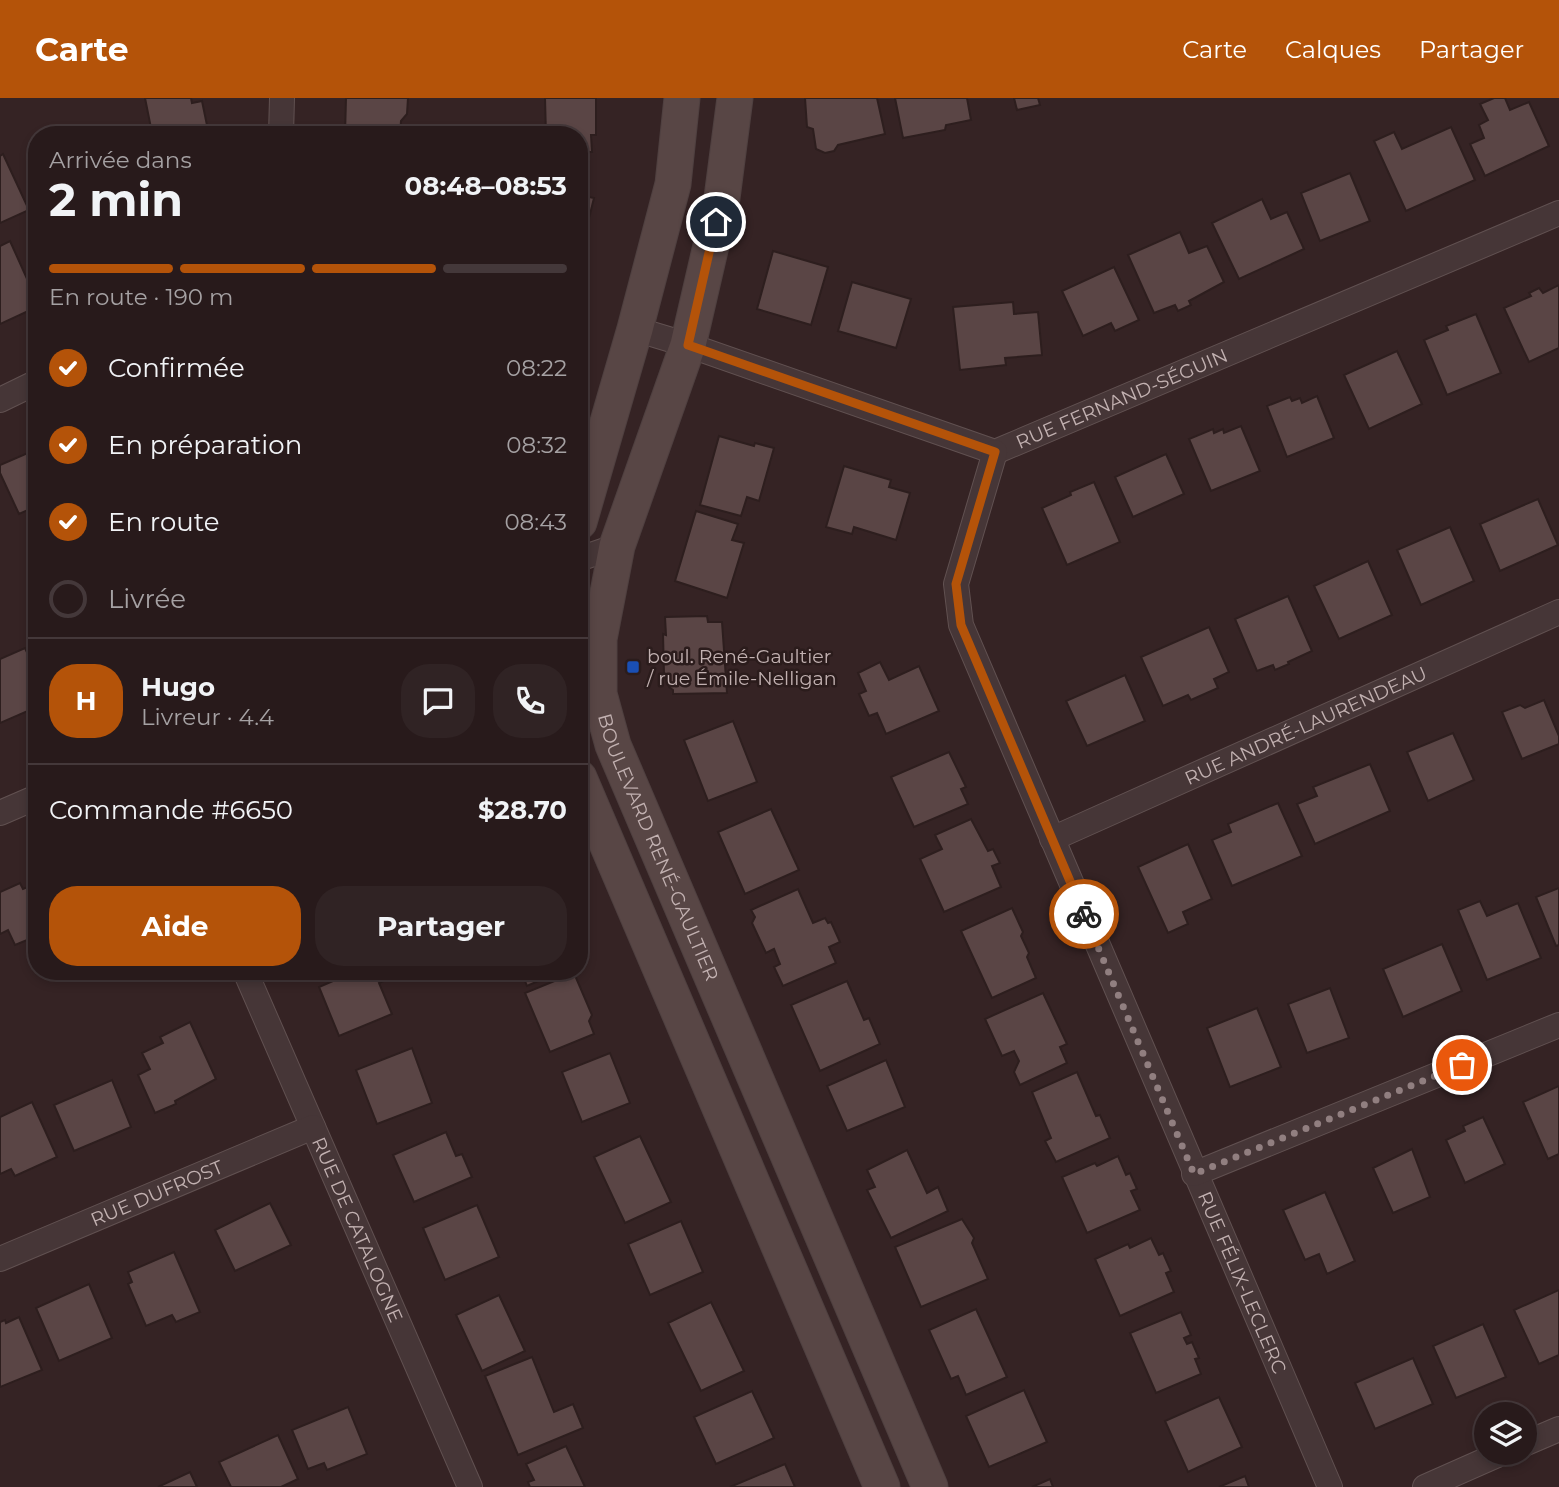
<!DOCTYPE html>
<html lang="fr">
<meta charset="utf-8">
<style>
:root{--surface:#281a1b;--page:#302324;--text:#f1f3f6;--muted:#a5a1a3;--line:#44383a;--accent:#b45309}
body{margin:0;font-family:Montserrat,sans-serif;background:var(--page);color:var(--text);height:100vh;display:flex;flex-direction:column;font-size:26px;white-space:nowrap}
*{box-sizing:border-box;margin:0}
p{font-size:23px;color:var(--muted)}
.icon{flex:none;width:38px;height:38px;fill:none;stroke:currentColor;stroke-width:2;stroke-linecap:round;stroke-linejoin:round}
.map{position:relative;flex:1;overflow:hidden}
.details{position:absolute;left:28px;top:28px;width:560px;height:854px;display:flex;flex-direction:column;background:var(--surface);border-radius:28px;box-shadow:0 4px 10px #0003,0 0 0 2px var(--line)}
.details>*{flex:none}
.controls{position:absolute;left:1474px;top:1304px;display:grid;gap:14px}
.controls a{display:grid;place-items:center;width:63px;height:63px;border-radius:50%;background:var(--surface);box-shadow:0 4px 10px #0003,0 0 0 2px var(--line);font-size:35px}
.pin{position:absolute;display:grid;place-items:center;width:60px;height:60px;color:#fff;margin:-30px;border:4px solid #fff;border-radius:50%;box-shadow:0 2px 7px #0007}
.courier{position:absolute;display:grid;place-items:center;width:70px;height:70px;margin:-35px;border:5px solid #b45309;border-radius:50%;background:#fff;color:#222;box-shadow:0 2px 9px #0007}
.summary em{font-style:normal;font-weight:700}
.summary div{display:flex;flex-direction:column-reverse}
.summary{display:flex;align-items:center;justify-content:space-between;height:119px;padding:0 21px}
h1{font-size:46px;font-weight:700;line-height:52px}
.bar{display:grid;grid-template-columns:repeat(4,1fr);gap:10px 7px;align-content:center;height:84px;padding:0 21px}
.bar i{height:9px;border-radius:5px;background:var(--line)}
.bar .on{background:var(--accent)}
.bar p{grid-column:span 4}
.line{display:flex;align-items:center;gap:18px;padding:0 21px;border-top:2px solid var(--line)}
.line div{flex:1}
.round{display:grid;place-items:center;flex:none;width:74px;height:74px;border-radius:28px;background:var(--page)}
ol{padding:0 21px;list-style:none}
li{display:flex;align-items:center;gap:21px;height:77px}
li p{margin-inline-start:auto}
li .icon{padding:7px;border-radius:50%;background:var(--accent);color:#fff;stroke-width:4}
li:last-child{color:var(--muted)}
li i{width:38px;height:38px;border:4px solid var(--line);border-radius:50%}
.button{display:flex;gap:14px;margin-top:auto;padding:14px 21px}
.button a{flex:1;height:80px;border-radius:28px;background:var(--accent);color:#fff;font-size:28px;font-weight:700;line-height:80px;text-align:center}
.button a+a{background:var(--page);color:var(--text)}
header{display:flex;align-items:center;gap:42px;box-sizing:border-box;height:98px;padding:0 35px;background:var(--accent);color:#fff}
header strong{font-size:33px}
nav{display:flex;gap:38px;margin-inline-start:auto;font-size:24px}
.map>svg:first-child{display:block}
.building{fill:#5a4545;stroke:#2d1e1e;stroke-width:2}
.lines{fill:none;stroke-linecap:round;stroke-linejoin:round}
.street-casing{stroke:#615151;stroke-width:26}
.secondary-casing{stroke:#4f4040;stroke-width:37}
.street{stroke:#463637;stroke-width:24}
.secondary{stroke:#584645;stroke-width:35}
.done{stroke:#917f80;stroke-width:7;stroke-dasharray:0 12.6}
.route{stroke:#b45309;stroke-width:9}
.transit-dot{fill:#1a4fb4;stroke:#2b1c1c;stroke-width:2.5}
.labels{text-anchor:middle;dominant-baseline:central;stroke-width:5;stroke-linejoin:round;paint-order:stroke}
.street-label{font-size:19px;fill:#c2b1b1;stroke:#2b1c1c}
.poi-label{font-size:19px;fill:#c2b1b1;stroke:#2b1c1c;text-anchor:start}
</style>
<header>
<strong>Carte</strong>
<nav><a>Carte</a><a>Calques</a><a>Partager</a></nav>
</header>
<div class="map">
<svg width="1559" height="1389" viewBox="0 0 1559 1389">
<rect width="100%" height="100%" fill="#352324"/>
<g class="building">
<polygon points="145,0 191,0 192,5 202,3 209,37 146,37 151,30"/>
<polygon points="346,0 408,0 407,16 401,23 400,37 345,37"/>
<polygon points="545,0 596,0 596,37 591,37 592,54 579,54 579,37 546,37"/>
<polygon points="805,0 877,0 885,36 838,47 834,53 825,55 816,51 813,31 807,29"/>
<polygon points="895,0 967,0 971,22 946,27 945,32 903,40"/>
<polygon points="1014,0 1038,0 1040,7 1017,12"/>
<polygon points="1494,0 1505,0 1510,12 1529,4 1549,48 1485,78 1470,46 1484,40 1479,27 1488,22 1480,6"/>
<polygon points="1451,29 1475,82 1406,113 1374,43 1394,34 1402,51"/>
<polygon points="3,56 29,112 0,125 0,58"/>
<polygon points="1350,75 1370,123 1320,143 1301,95"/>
<polygon points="579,97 594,100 580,157 579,157"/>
<polygon points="1262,101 1271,121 1287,114 1304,151 1239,181 1212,125"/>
<polygon points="1180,134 1189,155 1207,148 1224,184 1189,203 1191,207 1178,213 1175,207 1154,215 1128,157"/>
<polygon points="10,143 37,203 37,209 0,226 0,148"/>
<polygon points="773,153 828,169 811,227 757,211"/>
<polygon points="1114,169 1139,222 1115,233 1111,225 1083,238 1062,193"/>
<polygon points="852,184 911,201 896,250 838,233"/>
<polygon points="1559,187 1559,250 1529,264 1504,210 1531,198 1529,195 1539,190 1543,195"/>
<polygon points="1013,204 1014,216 1038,214 1042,257 1005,260 1006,267 960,272 953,209"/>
<polygon points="1476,216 1501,275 1447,297 1424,242 1448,232 1446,228"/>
<polygon points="1397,253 1422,306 1369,331 1344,277"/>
<polygon points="1317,298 1334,340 1287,359 1267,308 1290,299 1292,303 1300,300 1302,305"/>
<polygon points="1241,328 1260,373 1211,393 1189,341 1213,331 1214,335 1223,331 1224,335"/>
<polygon points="719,338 754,348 755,345 774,350 759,403 747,399 741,418 700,407"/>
<polygon points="37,351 37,408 19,416 0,375 0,367"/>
<polygon points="1166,356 1184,396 1133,419 1115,379"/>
<polygon points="844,368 891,382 889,389 910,395 896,442 854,429 852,436 826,429"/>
<polygon points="1094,384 1120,444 1067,467 1042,410 1071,397 1070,394"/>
<polygon points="1538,401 1558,447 1500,473 1480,426"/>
<polygon points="696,413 738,426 732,442 744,445 727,500 675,483"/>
<polygon points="1450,429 1474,483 1421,507 1397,452"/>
<polygon points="1368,463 1392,517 1339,541 1314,488"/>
<polygon points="1288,498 1312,553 1288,564 1289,566 1275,572 1273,567 1257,573 1235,521"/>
<polygon points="707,518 708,524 722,524 727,595 673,596 673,592 669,589 669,580 664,576 663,536 666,537 665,519"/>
<polygon points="1209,529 1229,574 1214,581 1218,590 1191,602 1188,597 1163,608 1141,559"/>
<polygon points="25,550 37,576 37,609 0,625 0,561"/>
<polygon points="880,564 889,582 919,568 939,613 886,636 877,615 869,618 859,596 866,593 858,575"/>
<polygon points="1125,577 1145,623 1087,648 1066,603"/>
<polygon points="1544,602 1559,638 1559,646 1522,661 1502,614 1520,607 1525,610"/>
<polygon points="733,623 757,684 708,703 684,642"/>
<polygon points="1453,635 1474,682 1428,703 1407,654"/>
<polygon points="949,654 966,689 961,691 968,706 914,729 891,679"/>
<polygon points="1370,666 1390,713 1315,746 1297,706 1317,698 1313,689"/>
<polygon points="1278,705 1302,758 1232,788 1212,742 1231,734 1228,726"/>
<polygon points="771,711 799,772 745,796 718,734"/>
<polygon points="971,721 988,753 993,751 1000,765 992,768 1001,789 944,814 920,761 942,751 935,737"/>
<polygon points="1188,746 1212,801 1183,814 1188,826 1168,835 1138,769"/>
<polygon points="20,785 23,791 37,785 37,838 15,847 8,832 0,836 0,794"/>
<polygon points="1559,790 1559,847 1556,848 1536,799"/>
<polygon points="798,791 813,825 825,820 828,825 831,824 840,844 829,849 836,865 783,888 774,869 780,866 774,851 766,855 752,825 755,819 751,812"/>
<polygon points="1480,803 1487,818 1518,805 1541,860 1487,882 1458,812"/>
<polygon points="1012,810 1023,834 1021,838 1029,855 1027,859 1036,880 992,900 961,833"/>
<polygon points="1442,846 1462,893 1403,919 1383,871"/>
<polygon points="356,873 389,873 392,879 379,885 392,916 339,938 319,889"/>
<polygon points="521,873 561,873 527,888"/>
<polygon points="574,875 592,917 589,923 594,936 550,954 525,895"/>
<polygon points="847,883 864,922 869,920 880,946 820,973 791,907"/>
<polygon points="1330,890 1349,940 1307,955 1288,906"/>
<polygon points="1043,895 1067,946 1060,949 1067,965 1020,987 1014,974 1019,963 1014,953 1002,958 985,921"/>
<polygon points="1257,910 1281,969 1230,989 1207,930"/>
<polygon points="190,924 216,981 175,1003 176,1006 155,1015 138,977 150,971 142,955 163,945 160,939"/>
<polygon points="412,950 432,1005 377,1026 356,972"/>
<polygon points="610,955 630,1005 582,1024 562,974"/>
<polygon points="886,962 905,1009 847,1033 827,988"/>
<polygon points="1077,974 1096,1018 1100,1017 1110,1040 1056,1064 1045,1043 1051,1040 1032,994"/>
<polygon points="112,982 131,1029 74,1053 54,1007"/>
<polygon points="1559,988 1559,1056 1548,1061 1523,1004"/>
<polygon points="32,1004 57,1059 15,1078 11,1071 0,1076 0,1019"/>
<polygon points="1483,1019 1505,1066 1465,1085 1446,1042 1465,1033 1463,1028"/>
<polygon points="446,1034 456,1058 462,1056 472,1079 414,1104 393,1057"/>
<polygon points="640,1038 671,1104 625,1125 594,1059"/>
<polygon points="1412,1051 1430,1099 1393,1115 1373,1070"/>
<polygon points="907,1052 927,1095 938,1089 948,1113 891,1140 867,1092 875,1089 867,1072"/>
<polygon points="1118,1058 1126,1077 1130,1075 1137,1091 1131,1093 1140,1112 1087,1135 1062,1079 1095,1065 1097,1068"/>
<polygon points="1325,1094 1355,1163 1327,1176 1319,1156 1305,1162 1283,1112"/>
<polygon points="270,1105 291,1147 235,1173 215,1132"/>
<polygon points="477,1107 499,1159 445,1182 423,1130"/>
<polygon points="962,1121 974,1140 972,1145 988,1181 921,1209 895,1149"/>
<polygon points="681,1123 703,1174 650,1197 628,1146"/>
<polygon points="1151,1140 1159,1157 1163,1155 1171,1173 1166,1175 1174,1194 1120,1218 1095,1161 1128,1146 1130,1150"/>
<polygon points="174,1154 200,1214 176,1224 172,1217 146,1228 128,1186 132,1184 128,1174"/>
<polygon points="89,1186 112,1240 59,1263 36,1210"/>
<polygon points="1559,1192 1559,1257 1539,1266 1514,1212"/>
<polygon points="499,1197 525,1253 482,1273 456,1217"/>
<polygon points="711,1204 744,1273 701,1293 668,1225"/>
<polygon points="976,1211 1007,1279 966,1297 958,1278 951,1281 929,1232"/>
<polygon points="1181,1214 1191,1237 1184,1240 1187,1246 1192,1244 1199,1260 1195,1261 1201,1276 1156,1295 1130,1235"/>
<polygon points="19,1219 42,1272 0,1289 0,1224 5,1222 6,1225"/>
<polygon points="1483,1226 1506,1279 1456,1300 1433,1248"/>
<polygon points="532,1259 554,1314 573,1306 583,1330 518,1357 485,1278"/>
<polygon points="1413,1260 1433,1306 1375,1331 1355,1285"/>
<polygon points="1024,1292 1047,1344 989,1369 966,1318"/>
<polygon points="752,1293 774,1340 716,1366 694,1319"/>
<polygon points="1219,1299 1242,1349 1188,1374 1165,1323"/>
<polygon points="348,1309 367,1356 327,1372 324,1365 308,1371 292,1332"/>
<polygon points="278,1337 298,1381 281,1389 231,1389 219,1364"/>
<polygon points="566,1348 585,1389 530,1389 528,1384 534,1382 526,1366"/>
<polygon points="785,1366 795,1389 730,1389"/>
<polygon points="190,1374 197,1389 158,1389"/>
<polygon points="1245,1378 1249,1389 1219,1389"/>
<polygon points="1050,1381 1053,1389 1032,1389"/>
</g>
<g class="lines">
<defs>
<g id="street">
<polyline points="281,37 282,0"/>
<path id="s1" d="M635,231l53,16 307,107 564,-239"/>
<polyline points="0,302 37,284"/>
<path id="s2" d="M995,354l-39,132 5,41 369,862"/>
<polyline points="579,461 617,448"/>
<polyline points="0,715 37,699"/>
<path id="s3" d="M1052,741l507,-227"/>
<path id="s4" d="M245,873l225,516"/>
<polyline points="1194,1076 1559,927"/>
<path id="s5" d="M0,1161l313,-132"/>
<polyline points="1524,1346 1559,1331"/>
<polyline points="1425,1389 1504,1354"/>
</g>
<g id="secondary">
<path id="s6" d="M735,0l-13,100 -34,147 -71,201 -18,93v55l14,51 317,742"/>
<polyline points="579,424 635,231 673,86 682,0"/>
<polyline points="579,680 882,1389"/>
</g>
</defs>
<use href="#street" class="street-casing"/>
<use href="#secondary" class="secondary-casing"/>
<use href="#street" class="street"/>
<use href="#secondary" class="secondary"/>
</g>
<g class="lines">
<polyline class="done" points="1084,816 1194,1076 1462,967"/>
<polyline class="route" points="716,124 688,247 995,354 956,486 961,527 1084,816"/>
</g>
<rect class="transit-dot" x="626" y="562" width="14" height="14" rx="3.5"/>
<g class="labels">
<g class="street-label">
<text stroke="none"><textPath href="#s1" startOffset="518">RUE FERNAND-SÉGUIN</textPath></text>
<text stroke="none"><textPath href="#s3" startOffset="278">RUE ANDRÉ-LAURENDEAU</textPath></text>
<text stroke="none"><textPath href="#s6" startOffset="779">BOULEVARD RENÉ-GAULTIER</textPath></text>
<text stroke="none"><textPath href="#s5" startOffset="170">RUE DUFROST</textPath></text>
<text stroke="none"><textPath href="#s4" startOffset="282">RUE DE CATALOGNE</textPath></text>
<text stroke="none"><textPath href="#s2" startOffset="894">RUE FÉLIX-LECLERC</textPath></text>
</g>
<g class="poi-label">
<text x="647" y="558">boul. René-Gaultier<tspan x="647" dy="22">/ rue Émile-Nelligan</tspan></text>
</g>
</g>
</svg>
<div class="controls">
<a><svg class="icon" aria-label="layers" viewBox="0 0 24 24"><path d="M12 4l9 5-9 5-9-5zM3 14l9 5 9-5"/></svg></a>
</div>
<div class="pin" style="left:1462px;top:967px;background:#ea580c"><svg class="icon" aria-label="bag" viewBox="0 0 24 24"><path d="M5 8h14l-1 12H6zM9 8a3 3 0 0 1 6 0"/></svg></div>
<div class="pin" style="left:716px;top:124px;background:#1f2937"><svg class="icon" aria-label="home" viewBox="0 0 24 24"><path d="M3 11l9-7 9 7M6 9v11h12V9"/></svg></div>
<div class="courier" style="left:1084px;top:816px"><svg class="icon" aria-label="bike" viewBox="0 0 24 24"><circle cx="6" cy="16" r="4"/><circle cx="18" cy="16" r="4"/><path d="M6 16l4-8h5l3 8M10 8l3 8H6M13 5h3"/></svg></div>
<section class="details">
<div class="summary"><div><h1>2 min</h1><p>Arrivée dans</p></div><em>08:48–08:53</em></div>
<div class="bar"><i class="on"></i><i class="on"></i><i class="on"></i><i></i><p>En route · 190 m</p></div>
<ol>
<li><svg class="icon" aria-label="check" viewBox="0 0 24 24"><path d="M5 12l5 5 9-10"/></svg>Confirmée<p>08:22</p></li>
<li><svg class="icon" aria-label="check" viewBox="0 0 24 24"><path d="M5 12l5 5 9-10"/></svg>En préparation<p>08:32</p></li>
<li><svg class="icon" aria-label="check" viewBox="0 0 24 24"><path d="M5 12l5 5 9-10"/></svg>En route<p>08:43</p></li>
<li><i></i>Livrée</li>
</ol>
<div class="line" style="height:126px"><b class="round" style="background:var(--accent);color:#fff">H</b><div><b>Hugo</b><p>Livreur · 4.4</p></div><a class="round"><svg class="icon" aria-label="chat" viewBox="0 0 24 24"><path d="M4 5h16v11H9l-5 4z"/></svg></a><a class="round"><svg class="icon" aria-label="phone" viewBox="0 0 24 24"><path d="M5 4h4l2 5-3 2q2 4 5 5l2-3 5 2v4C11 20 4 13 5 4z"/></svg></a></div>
<div class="line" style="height:91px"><div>Commande #6650</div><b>$28.70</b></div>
<div class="button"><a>Aide</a><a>Partager</a></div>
</section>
</div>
